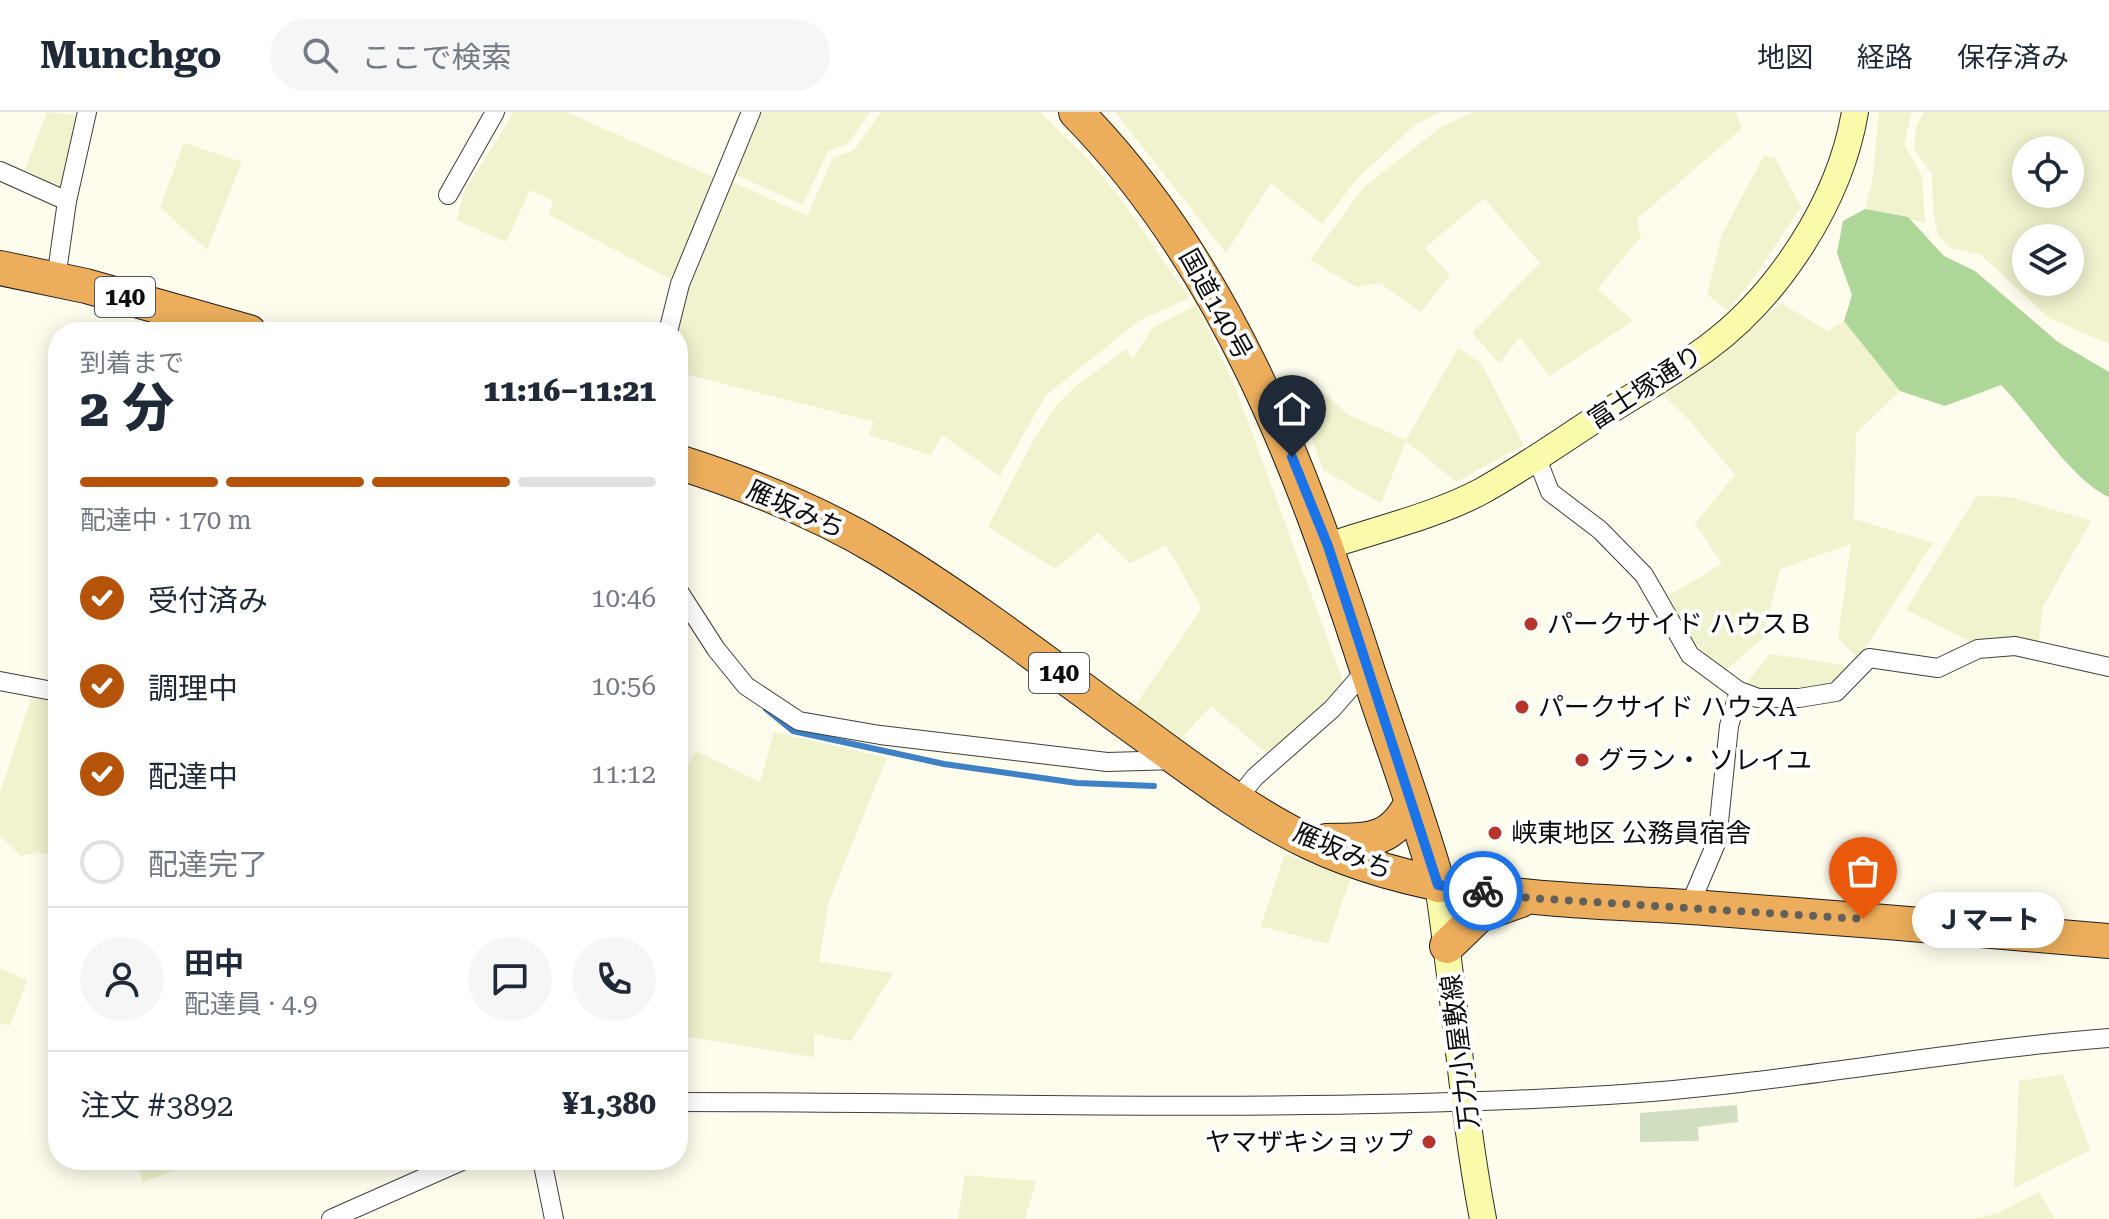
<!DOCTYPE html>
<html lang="ja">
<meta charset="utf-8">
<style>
:root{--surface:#fff;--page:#f6f6f7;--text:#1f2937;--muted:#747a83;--line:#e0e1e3;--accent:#b45309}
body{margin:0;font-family:"Roboto Serif","Noto Sans JP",serif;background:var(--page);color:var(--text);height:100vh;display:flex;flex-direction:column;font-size:30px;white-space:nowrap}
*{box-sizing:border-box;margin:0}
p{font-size:26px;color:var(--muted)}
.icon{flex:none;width:44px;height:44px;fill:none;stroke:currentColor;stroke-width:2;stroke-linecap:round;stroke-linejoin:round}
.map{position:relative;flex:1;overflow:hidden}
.details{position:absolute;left:48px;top:210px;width:640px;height:848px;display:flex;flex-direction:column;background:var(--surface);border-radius:32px;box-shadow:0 4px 20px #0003}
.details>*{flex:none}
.buttons{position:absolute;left:2012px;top:24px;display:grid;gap:16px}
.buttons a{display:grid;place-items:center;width:72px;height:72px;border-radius:50%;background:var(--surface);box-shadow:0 4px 20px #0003;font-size:40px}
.pin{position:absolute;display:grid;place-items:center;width:68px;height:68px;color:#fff;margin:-82px -34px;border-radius:50% 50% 50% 0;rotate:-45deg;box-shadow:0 0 8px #0007}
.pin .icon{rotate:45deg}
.courier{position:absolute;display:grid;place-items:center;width:80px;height:80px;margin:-40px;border:6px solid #1a73e8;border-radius:50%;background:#fff;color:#222;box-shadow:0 2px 10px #0007}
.bubble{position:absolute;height:56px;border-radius:28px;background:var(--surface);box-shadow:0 4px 20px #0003;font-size:26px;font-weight:800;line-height:56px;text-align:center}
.overview em{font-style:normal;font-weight:800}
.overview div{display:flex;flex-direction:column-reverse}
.overview{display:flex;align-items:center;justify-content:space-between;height:136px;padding:0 32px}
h1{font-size:52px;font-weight:800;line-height:60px}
.bar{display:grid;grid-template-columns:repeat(4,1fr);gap:12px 8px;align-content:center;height:96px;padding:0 32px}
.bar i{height:10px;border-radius:6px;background:var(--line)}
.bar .on{background:var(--accent)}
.bar p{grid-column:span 4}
.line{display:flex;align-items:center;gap:20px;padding:0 32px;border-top:2px solid var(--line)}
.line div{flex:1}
.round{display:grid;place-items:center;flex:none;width:84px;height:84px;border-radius:42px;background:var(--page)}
ol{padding:0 32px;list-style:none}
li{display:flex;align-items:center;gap:24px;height:88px}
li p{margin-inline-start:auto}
li .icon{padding:8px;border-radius:50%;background:var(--accent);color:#fff;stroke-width:4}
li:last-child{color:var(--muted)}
li i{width:44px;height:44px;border:4px solid var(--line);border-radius:50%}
header{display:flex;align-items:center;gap:48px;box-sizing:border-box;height:112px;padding:0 40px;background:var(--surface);border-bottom:2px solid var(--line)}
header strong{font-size:38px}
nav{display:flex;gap:44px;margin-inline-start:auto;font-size:28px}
.search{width:560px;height:72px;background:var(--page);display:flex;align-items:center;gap:20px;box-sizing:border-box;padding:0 28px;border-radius:44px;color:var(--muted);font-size:30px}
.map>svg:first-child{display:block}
.farmland{fill:#f1f2ce;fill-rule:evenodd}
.forest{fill:#add698}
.cemetery{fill:#d1debf}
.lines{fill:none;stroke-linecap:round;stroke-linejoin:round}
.stream{stroke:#3f81c5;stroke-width:6}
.street-casing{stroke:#3f3f3f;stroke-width:20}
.secondary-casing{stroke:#2e2e2e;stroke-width:28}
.highway-casing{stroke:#1d1d1d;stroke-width:36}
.street{stroke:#fff;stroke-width:18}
.secondary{stroke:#fafaab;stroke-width:26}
.highway{stroke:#ecae5c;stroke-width:34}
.done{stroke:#61605a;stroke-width:8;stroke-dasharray:0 14.4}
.route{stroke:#1a73e8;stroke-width:10}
.poi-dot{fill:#b4352c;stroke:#fff;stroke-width:3}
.labels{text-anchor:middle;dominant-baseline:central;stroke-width:8;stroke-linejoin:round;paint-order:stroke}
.shield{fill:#fff;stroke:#555;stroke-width:2}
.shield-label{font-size:24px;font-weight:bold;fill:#0c0c0c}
.street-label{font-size:26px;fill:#0c0c0c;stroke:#fff}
.poi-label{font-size:26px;fill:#0c0c0c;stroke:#fff;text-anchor:start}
</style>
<header>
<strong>Munchgo</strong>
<div class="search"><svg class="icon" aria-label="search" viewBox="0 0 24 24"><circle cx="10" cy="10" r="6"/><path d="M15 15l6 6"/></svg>ここで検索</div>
<nav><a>地図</a><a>経路</a><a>保存済み</a></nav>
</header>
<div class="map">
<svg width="2109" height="1107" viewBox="0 0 2109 1107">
<rect width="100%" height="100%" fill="#fefcec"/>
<g class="farmland">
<polygon points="47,0 78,4 60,76 25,58"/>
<polygon points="514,0 566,0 713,65 672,168 549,103 553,89 530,78 506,130 457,108 464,80"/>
<polygon points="761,0 870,0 848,32 828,39 803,93 736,63"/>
<polygon points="881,0 1040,0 1087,46 1124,91 1189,186 1140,208 1046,283 1000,364 942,323 931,343 869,323 874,310 678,260 676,220 685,175 733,70 807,104 833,46 854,38"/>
<polygon points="1115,0 1440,0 1416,12 1356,68 1322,112 1271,71 1226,141"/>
<polygon points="1473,0 1736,0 1742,16 1637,107 1641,125 1597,177 1633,209 1549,264 1520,225 1499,251 1472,221 1540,151 1484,86 1425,136 1450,163 1421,200 1380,171 1357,175 1310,148 1363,76 1441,15"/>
<polygon points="1879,0 1912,0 1904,32 1922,64 1925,111 1865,97 1872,71"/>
<path d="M1924,0h185v232l-60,-26 -68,-63 -30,-7 -13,-12 -5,-26 -1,-36 -18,-25 2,-22zM2026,38h44v44h-44zM2026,126h44v44h-44z"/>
<polygon points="184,31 242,50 207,138 160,95"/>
<polygon points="1764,44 1776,47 1801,95 1751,170 1727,199 1707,182 1722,122"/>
<polygon points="1781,191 1827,219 1844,209 1900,279 1856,321 1854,407 1933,431 1858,547 1838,526 1851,432 1780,457 1763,526 1725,559 1691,528 1669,483 1722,452 1695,411 1735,363 1690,309 1661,281 1734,232"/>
<polygon points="1196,193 1236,277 1343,569 1326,597 1271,645 1211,594 1175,633 1132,598 1202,496 1166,433 1130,451 1098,421 1055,457 988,415 1032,331 1057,293 1075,275 1126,237 1133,247 1152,216"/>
<polygon points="1458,236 1481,251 1524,333 1456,370 1406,329 1381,391 1323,358 1296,281 1322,279 1347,302 1406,328"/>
<polygon points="1976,384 2011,385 2091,409 2043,495 2039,529 1997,527 1975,532 1906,498"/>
<polygon points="1770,542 1844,553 1849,567 1834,576 1763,582 1744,574"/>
<polygon points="32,583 58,588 58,745 38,740 21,744 0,724 0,681"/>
<polygon points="774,620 887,646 828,792 819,850 893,861 851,929 814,922 814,945 678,923 678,671 696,639 760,670"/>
<polygon points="1285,742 1351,765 1328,832 1261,814"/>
<polygon points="0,856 27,868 10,914 0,911"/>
<polygon points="2063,962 2090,1038 2014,1076 2019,969"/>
<polygon points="137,1048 200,1048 142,1071"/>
<polygon points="965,1063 1036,1069 1025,1107 958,1107"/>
<polygon points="2039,1080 2055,1107 1974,1107 1998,1101"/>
</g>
<path class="forest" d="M1865,97l43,8 36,39 31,15 83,71 51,30v125c-36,-15 -79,-83 -108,-112l-56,21 -45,-15 -56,-70 8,-26 -15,-42 6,-32z"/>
<polygon class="cemetery" points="1737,993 1738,1010 1698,1015 1699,1029 1640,1030 1640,1001"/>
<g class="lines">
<polyline class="stream" points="766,597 793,619 944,652 1077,671 1154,674"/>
<defs>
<g id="street">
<polyline points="0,59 67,89"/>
<polyline points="448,83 495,0"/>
<polyline points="56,167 67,89 87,0"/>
<polyline points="668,220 680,172 751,0"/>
<polyline points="1536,344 1550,380 1600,418 1644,463 1690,543 1739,579 1758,586 1799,586 1836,580 1869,546 1938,556 1978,537 2015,534 2109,555"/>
<polyline points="678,478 716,537 746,574 799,609 880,623 1107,650 1177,648"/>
<polyline points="0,569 58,580"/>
<polyline points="1238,686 1255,665 1332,597 1367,557"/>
<polyline points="1689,795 1717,729 1729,614 1739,579"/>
<path d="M678,990c310,0 620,12 930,-7 168,-10 333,-44 501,-57"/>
<polyline points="542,1048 554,1107"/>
<polyline points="331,1107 464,1048"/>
</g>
<g id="secondary">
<path d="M1328,434c50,-17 107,-30 154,-55 38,-21 75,-47 112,-71 38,-23 77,-46 113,-72 72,-53 133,-147 148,-236"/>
<path d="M1438,773c17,111 24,224 45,334"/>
</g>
<g id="highway">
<path d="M1076,0c150,153 225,354 290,554 24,73 51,145 72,219"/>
<polyline points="0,156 86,174 249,220"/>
<path d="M678,350c69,22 138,49 200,86 82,49 159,108 236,165 61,43 128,97 195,129 124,59 262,57 396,66 135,10 269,21 404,33"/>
<path d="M1326,729c41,-1 65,3 86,-39"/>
<polyline points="1447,834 1479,803 1521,788"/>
</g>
</defs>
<use href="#street" class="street-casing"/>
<use href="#secondary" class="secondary-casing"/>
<use href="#highway" class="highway-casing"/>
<use href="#street" class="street"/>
<use href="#secondary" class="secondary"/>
<use href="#highway" class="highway"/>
</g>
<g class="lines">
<polyline class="done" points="1483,779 1529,786 1863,807"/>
<polyline class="route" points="1292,345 1328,434 1438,773 1483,779"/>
</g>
<g class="poi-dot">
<circle cx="1531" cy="512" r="8"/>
<circle cx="1522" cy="595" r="8"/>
<circle cx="1582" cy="648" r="8"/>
<circle cx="1495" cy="721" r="8"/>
<circle cx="1429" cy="1030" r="8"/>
</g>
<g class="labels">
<g class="shield">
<rect x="95" y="165" width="60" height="40" rx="6"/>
<rect x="1029" y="541" width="60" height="40" rx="6"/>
</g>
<g class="shield-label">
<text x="125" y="185">140</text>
<text x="1059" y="561">140</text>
</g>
<g class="street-label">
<text transform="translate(1216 192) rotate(61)">国道140号</text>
<text transform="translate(1645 275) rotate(-33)">富士塚通り</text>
<text transform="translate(796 397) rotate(24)">雁坂みち</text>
<text transform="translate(1343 739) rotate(23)">雁坂みち</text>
<text transform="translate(1460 940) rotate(-97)">万力小屋敷線</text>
</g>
<g class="poi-label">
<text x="1547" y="512">パークサイド ハウスＢ</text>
<text x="1538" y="595">パークサイド ハウスA</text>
<text x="1598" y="648">グラン・ ソレイユ</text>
<text x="1511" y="721">峡東地区 公務員宿舎</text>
<text x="1413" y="1030" text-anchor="end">ヤマザキショップ</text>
</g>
</g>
</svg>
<div class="buttons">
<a><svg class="icon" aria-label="locate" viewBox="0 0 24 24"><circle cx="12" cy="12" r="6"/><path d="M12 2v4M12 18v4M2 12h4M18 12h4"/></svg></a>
<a><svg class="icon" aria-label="layers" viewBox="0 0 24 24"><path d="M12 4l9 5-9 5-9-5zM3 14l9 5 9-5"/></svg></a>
</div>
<div class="pin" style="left:1863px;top:807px;background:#ea580c"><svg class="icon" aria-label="bag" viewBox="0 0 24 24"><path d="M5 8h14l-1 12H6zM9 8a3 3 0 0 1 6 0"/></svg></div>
<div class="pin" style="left:1292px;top:345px;background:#1f2937"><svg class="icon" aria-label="home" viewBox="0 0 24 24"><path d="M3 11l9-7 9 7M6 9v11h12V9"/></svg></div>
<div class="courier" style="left:1483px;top:779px"><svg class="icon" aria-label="bike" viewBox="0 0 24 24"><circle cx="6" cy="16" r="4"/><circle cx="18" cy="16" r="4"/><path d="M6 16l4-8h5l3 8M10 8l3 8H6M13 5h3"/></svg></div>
<div class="bubble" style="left:1912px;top:780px;width:152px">Ｊマート</div>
<section class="details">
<div class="overview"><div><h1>2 分</h1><p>到着まで</p></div><em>11:16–11:21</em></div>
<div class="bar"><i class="on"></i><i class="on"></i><i class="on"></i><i></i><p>配達中 · 170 m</p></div>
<ol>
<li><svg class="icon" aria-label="check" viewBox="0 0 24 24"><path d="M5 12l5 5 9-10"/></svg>受付済み<p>10:46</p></li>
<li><svg class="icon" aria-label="check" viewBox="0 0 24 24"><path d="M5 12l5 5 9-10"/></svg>調理中<p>10:56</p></li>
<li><svg class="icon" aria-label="check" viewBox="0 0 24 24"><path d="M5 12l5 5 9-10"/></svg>配達中<p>11:12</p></li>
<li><i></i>配達完了</li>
</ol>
<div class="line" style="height:144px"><a class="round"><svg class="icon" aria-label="person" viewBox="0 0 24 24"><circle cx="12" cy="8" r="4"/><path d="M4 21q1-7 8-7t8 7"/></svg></a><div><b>田中</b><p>配達員 · 4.9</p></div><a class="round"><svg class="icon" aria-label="chat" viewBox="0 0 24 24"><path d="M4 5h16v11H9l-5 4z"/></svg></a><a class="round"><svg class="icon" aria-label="phone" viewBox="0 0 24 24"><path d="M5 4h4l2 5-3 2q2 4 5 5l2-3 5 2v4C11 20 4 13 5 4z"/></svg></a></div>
<div class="line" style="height:104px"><div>注文 #3892</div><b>¥1,380</b></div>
</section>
</div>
